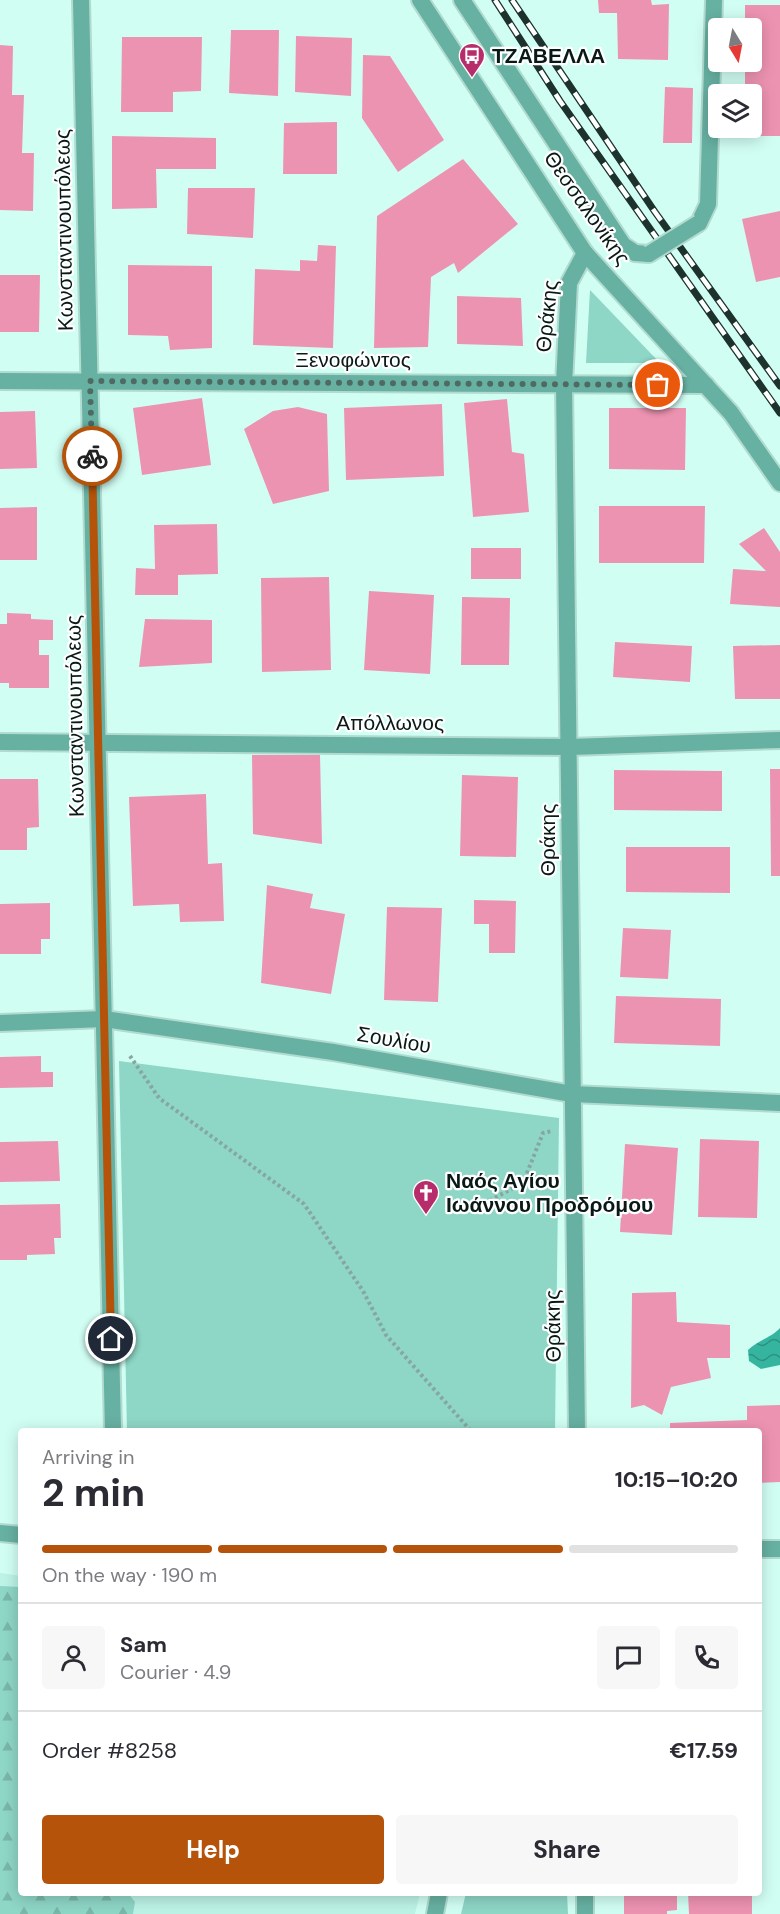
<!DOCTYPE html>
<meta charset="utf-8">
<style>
:root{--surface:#fff;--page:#f7f7f7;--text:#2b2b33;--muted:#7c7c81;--line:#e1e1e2;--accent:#b45309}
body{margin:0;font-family:"DM Sans",sans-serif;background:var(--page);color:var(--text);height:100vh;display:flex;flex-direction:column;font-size:22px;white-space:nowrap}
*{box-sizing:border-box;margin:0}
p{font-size:20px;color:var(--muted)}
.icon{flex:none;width:33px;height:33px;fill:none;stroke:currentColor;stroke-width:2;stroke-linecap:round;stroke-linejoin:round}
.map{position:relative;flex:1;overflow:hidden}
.details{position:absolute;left:18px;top:1428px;width:744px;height:468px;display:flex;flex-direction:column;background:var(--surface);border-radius:6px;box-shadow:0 3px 15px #0003}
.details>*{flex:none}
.needle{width:39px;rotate:170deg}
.controls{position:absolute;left:708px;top:18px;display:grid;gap:12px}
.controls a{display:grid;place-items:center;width:54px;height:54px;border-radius:6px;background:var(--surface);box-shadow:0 3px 15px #0003;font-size:30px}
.pin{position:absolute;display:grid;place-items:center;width:51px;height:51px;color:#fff;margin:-26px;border:3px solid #fff;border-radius:50%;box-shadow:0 2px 6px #0007}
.courier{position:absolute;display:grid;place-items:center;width:60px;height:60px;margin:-30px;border:4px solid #b45309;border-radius:50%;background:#fff;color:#222;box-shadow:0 2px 8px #0007}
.head em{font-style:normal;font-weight:700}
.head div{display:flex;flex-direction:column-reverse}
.head{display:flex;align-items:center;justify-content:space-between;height:102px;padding:0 24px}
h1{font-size:39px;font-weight:700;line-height:45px}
.bar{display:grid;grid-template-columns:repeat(4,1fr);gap:9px 6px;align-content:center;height:72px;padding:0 24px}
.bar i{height:8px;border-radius:4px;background:var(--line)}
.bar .selected{background:var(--accent)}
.bar p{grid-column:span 4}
.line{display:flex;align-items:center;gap:15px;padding:0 24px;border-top:2px solid var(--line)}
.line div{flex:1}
.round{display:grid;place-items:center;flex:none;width:63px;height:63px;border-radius:6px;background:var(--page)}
.button{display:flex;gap:12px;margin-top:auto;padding:12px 24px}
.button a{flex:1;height:69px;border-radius:6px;background:var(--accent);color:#fff;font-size:24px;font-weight:700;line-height:69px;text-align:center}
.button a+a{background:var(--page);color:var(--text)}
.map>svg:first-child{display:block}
.built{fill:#bcf3e6}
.forest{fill:url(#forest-firs)}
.park{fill:#8ed6c6}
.water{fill:url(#water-waves)}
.building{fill:#ed93b2}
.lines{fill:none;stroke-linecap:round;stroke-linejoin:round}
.minor-casing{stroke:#b1dad0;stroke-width:20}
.path{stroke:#85a79f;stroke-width:4;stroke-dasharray:3 3;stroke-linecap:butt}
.minor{stroke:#67b1a2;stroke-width:16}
.rail-casing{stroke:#1e322d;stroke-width:7}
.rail{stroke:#fff;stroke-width:4.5;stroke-dasharray:14;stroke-linecap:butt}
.minor-bridge-casing{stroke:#b1dad0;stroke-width:20;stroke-linecap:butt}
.minor-bridge{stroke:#67b1a2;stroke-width:16}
.done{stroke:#4f6a63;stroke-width:6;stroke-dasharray:0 10.8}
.route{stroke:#b45309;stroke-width:8}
.labels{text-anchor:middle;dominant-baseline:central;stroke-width:4.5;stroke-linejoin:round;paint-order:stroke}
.poi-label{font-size:21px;font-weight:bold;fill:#091a16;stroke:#fff;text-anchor:start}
.street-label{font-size:21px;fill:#091a16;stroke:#fff}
</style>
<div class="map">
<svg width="780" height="1914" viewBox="0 0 780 1914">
<defs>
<pattern id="forest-firs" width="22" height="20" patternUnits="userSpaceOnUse" patternTransform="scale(1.5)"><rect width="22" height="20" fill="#8ed6c6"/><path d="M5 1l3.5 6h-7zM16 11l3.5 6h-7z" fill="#79b7a9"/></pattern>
<pattern id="water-waves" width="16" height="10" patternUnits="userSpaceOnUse" patternTransform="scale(1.5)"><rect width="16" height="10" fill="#35b5a0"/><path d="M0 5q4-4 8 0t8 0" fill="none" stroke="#2b9281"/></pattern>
</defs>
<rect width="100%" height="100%" fill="#d1fef3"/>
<polygon class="built" points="0,1573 21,1576 21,1893 420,1893 415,1914 0,1914"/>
<polygon class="forest" points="0,1586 21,1587 21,1893 128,1893 135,1902 133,1914 0,1914"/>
<g class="park">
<polygon points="590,290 660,363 586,363"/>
<polygon points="119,1061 559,1118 555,1431 127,1431"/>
<polygon points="466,1893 567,1893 568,1914 461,1914"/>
</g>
<path class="water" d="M780,1328v37l-19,4 -12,-8 -1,-11c10,-10 23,-12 32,-22z"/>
<g class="building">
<polygon points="598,0 651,0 652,5 669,4 668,60 618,59 617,13 599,13"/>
<polygon points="745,5 780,5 780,136 745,136 745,128 752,128 752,94 745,94 745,62 752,62 752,28 745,28"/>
<polygon points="231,30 279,30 278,96 229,93"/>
<polygon points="296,36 352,38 351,96 295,92"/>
<polygon points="122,37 202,37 201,91 173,92 173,112 121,112"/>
<polygon points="0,45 13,46 12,95 24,95 22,153 34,153 33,211 0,210"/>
<polygon points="363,55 390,56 444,140 398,172 362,118"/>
<polygon points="665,87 693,88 692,143 663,143"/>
<polygon points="337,122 337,174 283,174 284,123"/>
<polygon points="112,136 216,138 216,169 156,169 157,208 112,209"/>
<polygon points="463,159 518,224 458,273 454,263 431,277 428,347 374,348 377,216"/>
<polygon points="188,188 255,188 253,238 187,234"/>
<polygon points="780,211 780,277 756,282 742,219"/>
<polygon points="318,245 336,246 333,348 253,345 255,269 300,271 300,260 317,261"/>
<polygon points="128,265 212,266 212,348 170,350 168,336 128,335"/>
<polygon points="0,275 40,275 39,332 0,332"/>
<polygon points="457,296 521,298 523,346 457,344"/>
<polygon points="202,398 211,465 142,475 133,408"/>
<polygon points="507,399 512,452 524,454 529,512 473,517 464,403"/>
<polygon points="442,404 444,476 346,480 344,408"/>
<polygon points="298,407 327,414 329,491 273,504 244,429 273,411"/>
<polygon points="609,408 686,408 685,470 609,469"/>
<polygon points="35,411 37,468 0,469 0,412"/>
<polygon points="599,506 705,506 704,563 599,563"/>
<polygon points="37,507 37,560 0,560 0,508"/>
<polygon points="217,524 218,574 178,575 178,595 135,595 136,568 155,569 154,525"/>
<polygon points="764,528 780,552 780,607 730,604 733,569 766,571 739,544"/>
<rect x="471" y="548" width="50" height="31"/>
<polygon points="329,577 331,670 262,672 261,578"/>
<polygon points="369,591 434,595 430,674 364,670"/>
<polygon points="462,597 510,598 509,665 461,665"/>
<polygon points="7,613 31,614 31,619 53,620 53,640 39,640 39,655 49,655 49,688 9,688 9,683 0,683 0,624 7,624"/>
<polygon points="145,619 212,620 212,663 139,667"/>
<polygon points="615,642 692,646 690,682 613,677"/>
<polygon points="780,645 780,699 735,699 733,646"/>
<polygon points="252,755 320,755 322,844 253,834"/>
<polygon points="770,769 780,769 780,876 771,876"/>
<polygon points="614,770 722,771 722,811 614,810"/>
<polygon points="462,775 518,777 516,857 460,856"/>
<polygon points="0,779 38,779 39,827 27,828 27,850 0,850"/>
<polygon points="206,794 208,864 222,863 224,921 180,922 179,904 133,906 129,797"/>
<polygon points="626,847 730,847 730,893 626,892"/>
<polygon points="267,885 313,894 310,908 345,914 331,994 261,983"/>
<polygon points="474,900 516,901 515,953 489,953 489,924 474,924"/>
<polygon points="50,903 50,939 41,939 41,954 0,954 0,904"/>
<polygon points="387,907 442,908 438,1002 384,1000"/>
<polygon points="623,928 671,930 668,979 620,977"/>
<polygon points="616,996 721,999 720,1046 614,1043"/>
<polygon points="41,1056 41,1072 53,1072 53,1087 0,1088 0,1057"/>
<polygon points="700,1139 759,1141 757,1218 698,1217"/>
<polygon points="58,1141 60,1181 0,1182 0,1142"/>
<polygon points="625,1144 678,1148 672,1235 620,1232"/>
<polygon points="60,1204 61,1238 54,1238 55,1254 27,1255 27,1260 0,1260 0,1205"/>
<polygon points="676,1292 677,1322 730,1325 730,1358 707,1358 711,1378 671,1387 662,1415 644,1405 631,1408 632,1293"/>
<polygon points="780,1405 780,1482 759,1483 759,1431 670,1431 670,1423 747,1420 747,1406"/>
<polygon points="624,1893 677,1893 677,1910 667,1911 667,1914 624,1914"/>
<polygon points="688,1893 752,1893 752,1914 689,1914"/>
</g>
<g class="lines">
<defs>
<g id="minor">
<polyline points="81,0 113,1431"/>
<polyline points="420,0 585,253 731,413 780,483"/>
<polyline points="462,0 623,245 635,253 649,254"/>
<polyline points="699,223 708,204 714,0"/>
<polyline points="0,381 706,385"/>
<polyline points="0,742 570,747 780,740"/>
<polyline points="0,1023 104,1019 333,1052 572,1094 780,1103"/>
<polyline points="577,1431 564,384 569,283 585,253"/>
<polyline points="0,1533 21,1535"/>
<polyline points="759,1549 780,1549"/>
<polyline points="585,1893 585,1914"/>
<polyline points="435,1914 439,1893"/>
</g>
</defs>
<use href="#minor" class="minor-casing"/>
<g class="path">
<polyline points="130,1056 159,1098 304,1204 363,1291 386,1335 471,1431"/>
<polyline points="479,1206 523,1183 543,1133 552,1131"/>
</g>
<use href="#minor" class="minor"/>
<defs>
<g id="rail">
<polyline points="495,0 560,101 780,413"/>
<polyline points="512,0 655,212 780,386"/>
</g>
</defs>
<use href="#rail" class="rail-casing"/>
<use href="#rail" class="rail"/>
<defs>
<polyline id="minor-bridge" points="649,254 699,223"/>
</defs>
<use href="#minor-bridge" class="minor-bridge-casing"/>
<use href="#minor-bridge" class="minor-bridge"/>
</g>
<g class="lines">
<polyline class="done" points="92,456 90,381 658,385"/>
<polyline class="route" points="92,456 111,1339"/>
</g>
<defs>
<symbol id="bus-pin" viewBox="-11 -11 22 30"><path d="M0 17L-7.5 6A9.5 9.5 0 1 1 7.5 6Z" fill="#b72d6b" stroke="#fff"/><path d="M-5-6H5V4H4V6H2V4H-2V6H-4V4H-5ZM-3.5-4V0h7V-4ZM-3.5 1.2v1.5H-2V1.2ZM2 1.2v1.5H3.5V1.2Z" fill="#fff"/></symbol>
<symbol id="church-pin" viewBox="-11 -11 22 30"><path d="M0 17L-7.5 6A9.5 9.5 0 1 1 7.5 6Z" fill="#b72d6b" stroke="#fff"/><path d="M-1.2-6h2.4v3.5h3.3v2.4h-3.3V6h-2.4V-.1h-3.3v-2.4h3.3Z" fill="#fff"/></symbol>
</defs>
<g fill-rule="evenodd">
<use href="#bus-pin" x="457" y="41" width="30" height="40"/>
<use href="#church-pin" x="411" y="1178" width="30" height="40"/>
</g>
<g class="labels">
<g class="poi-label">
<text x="492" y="56">ΤΖΑΒΕΛΛΑ</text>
<text x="446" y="1181">Ναός Αγίου<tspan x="446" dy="24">Ιωάννου Προδρόμου</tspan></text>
</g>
<g class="street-label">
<text transform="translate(587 208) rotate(55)">Θεσσαλονίκης</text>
<text transform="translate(64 230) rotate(-91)">Κωνσταντινουπόλεως</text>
<text transform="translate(547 316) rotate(-84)">Θράκης</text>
<text x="353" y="360">Ξενοφώντος</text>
<text transform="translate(75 716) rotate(-91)">Κωνσταντινουπόλεως</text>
<text x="390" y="723">Απόλλωνος</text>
<text transform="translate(548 840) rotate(-90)">Θράκης</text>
<text transform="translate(394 1040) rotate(10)">Σουλίου</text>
<text transform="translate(553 1326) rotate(-91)">Θράκης</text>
</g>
</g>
</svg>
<div class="controls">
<a><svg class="needle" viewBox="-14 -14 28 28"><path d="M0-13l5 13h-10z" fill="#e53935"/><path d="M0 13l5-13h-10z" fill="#7c7c81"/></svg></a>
<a><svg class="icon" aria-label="layers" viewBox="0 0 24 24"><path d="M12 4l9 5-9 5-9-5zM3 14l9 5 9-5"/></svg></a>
</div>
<div class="pin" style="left:658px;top:385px;background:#ea580c"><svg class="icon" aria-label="bag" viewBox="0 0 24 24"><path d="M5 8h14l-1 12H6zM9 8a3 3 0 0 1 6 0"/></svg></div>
<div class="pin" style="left:111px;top:1339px;background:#1f2937"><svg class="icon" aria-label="home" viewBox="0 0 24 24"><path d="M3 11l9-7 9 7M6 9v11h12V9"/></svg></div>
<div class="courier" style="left:92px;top:456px"><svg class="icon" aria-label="bike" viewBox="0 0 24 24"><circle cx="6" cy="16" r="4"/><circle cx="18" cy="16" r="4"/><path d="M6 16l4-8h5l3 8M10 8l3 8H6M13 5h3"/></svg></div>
<section class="details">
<div class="head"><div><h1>2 min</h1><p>Arriving in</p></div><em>10:15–10:20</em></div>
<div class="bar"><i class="selected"></i><i class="selected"></i><i class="selected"></i><i></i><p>On the way · 190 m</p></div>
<div class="line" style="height:108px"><a class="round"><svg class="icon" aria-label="person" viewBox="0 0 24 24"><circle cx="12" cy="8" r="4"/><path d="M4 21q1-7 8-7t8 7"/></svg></a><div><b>Sam</b><p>Courier · 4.9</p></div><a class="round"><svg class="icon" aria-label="chat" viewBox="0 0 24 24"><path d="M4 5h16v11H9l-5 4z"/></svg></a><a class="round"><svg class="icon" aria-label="phone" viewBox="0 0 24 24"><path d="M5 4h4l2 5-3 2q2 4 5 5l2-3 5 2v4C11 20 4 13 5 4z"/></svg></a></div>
<div class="line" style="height:78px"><div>Order #8258</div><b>€17.59</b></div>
<div class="button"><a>Help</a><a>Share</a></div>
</section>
</div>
